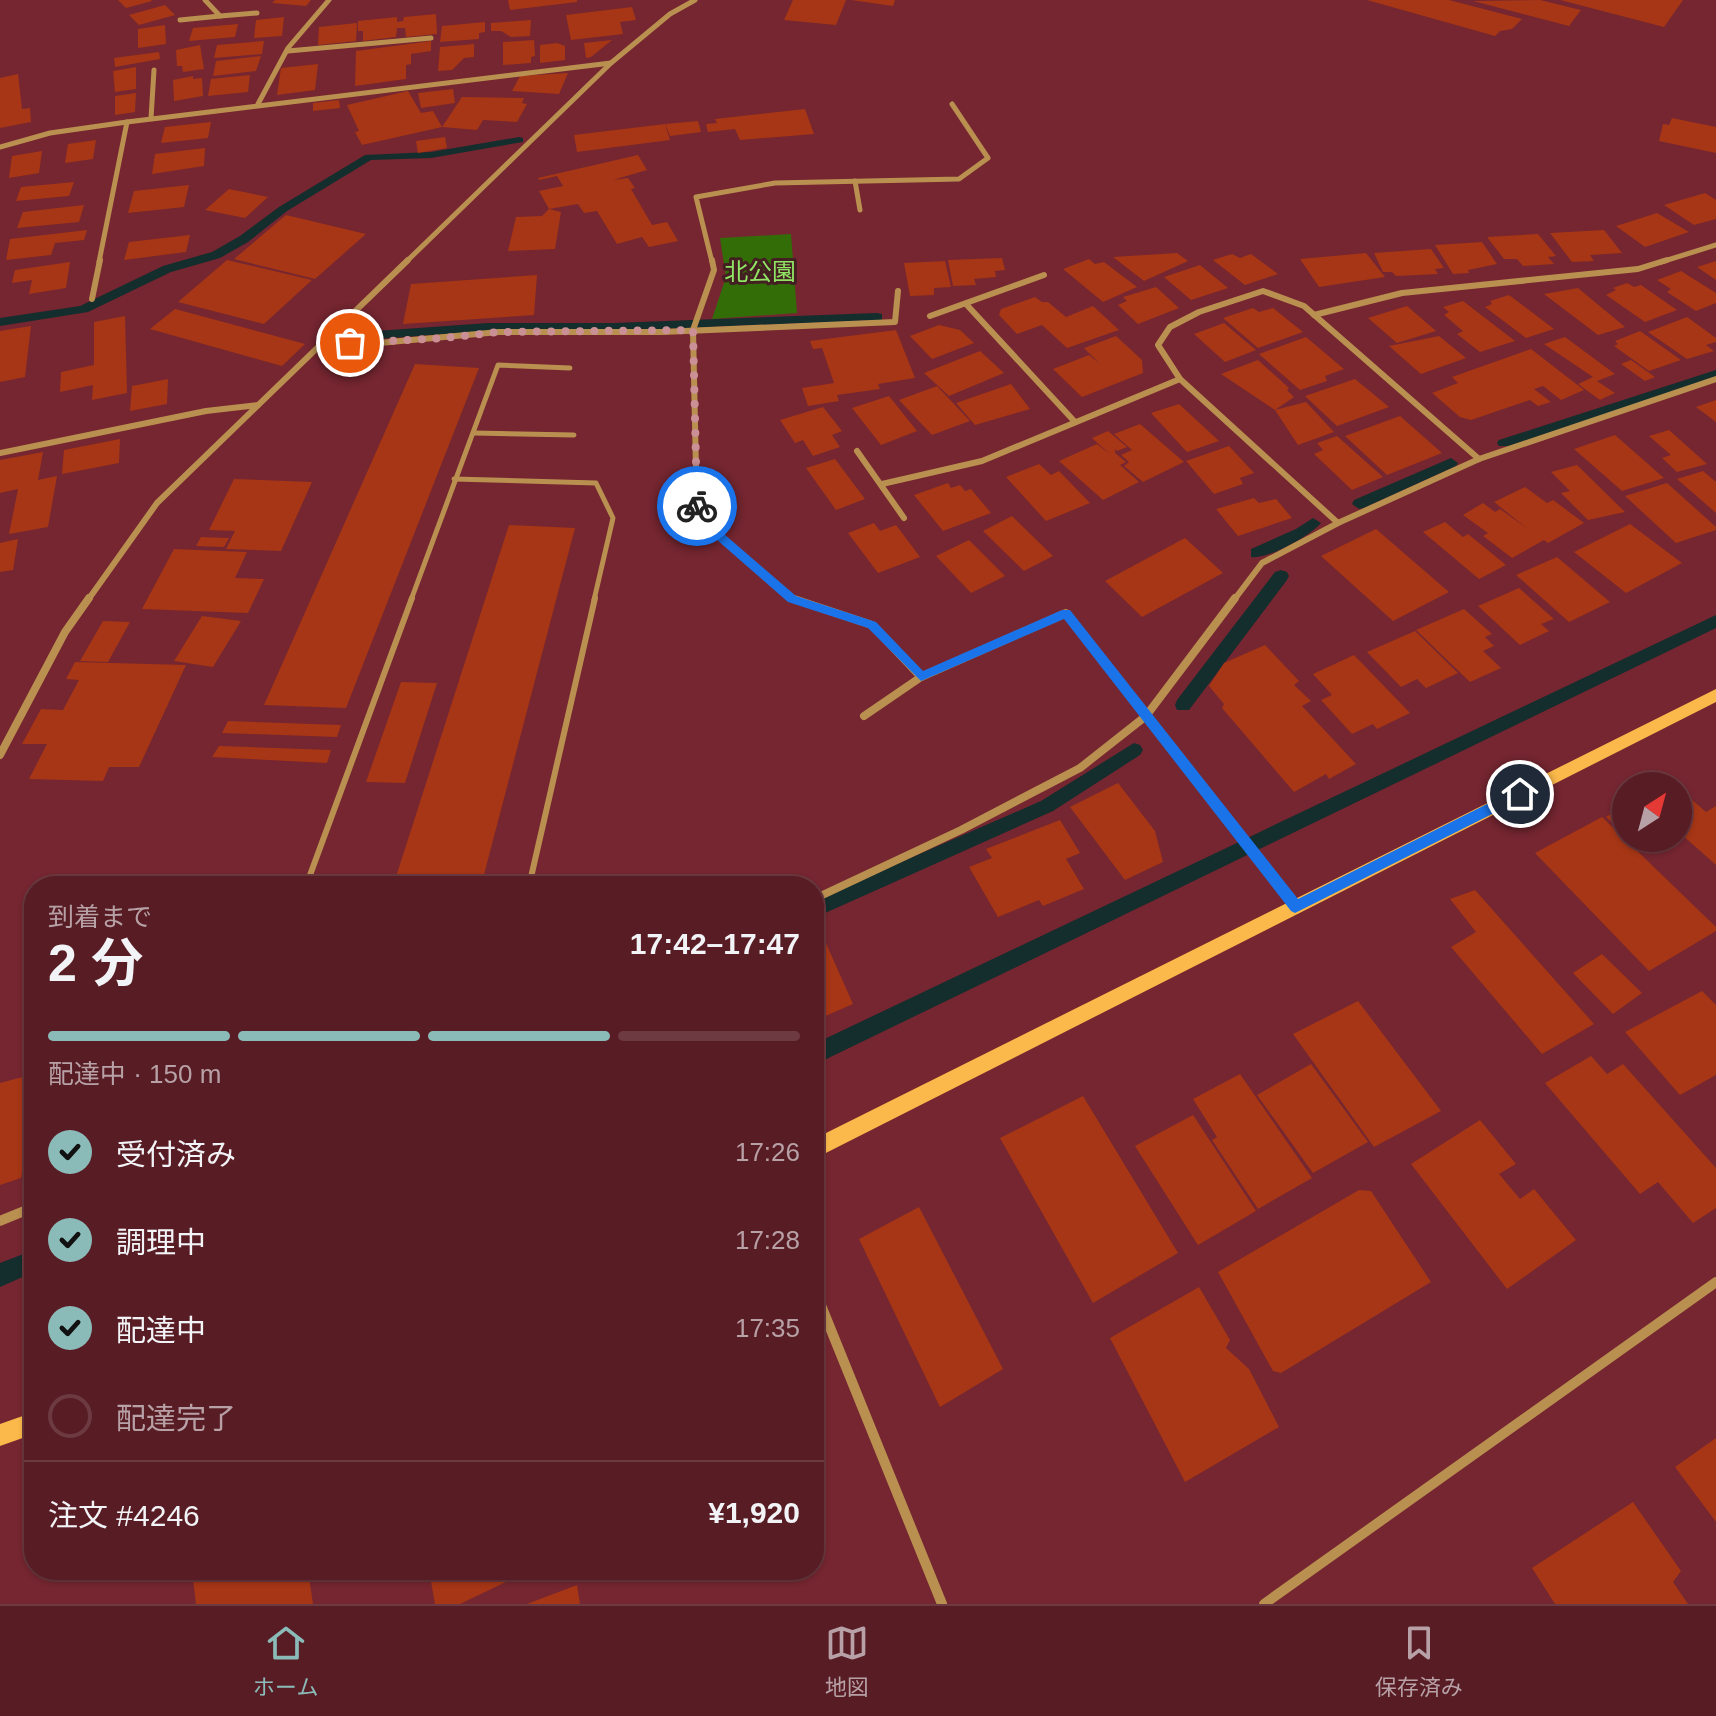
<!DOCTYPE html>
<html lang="ja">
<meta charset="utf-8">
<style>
:root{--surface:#581c24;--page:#612931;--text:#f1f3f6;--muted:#b7a1a6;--line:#6d3a41;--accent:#8bbbb9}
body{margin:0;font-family:Arial,"Noto Sans JP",sans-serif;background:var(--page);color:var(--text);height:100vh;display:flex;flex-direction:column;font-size:30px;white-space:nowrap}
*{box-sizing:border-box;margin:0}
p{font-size:26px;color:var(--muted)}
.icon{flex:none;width:44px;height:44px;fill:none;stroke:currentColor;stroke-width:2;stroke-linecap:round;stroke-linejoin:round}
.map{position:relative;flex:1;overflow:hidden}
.side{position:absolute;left:24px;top:876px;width:800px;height:704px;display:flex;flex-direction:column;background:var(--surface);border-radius:32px;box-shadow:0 2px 6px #0004,0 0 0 2px var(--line)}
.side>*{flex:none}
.needle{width:52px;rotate:36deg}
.tools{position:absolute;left:1612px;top:772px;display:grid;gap:16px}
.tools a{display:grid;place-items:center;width:80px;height:80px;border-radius:50%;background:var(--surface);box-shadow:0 2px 6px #0004,0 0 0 2px var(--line);font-size:40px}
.pin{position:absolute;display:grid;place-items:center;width:68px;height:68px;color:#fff;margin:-34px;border:4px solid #fff;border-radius:50%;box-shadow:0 2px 8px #0007}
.courier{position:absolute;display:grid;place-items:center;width:80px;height:80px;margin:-40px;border:6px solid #1a73e8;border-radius:50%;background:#fff;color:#222;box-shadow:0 2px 10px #0007}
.overview em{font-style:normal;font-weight:700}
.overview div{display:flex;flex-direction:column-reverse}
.overview{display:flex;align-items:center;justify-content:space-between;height:136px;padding:0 24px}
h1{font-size:52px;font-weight:700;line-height:60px}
.bar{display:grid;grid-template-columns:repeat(4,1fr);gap:12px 8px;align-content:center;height:96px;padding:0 24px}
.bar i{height:10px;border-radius:6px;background:var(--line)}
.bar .selected{background:var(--accent)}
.bar p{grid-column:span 4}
.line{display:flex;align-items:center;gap:20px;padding:0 24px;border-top:2px solid var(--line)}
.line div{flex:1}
ol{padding:0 24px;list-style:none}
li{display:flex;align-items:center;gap:24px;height:88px}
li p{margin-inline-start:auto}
li .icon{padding:8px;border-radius:50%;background:var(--accent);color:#111;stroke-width:4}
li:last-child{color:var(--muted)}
li i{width:44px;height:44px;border:4px solid var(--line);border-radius:50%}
.menu{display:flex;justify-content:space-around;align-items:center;height:112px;border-top:2px solid var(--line);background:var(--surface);font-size:22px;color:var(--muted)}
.menu a{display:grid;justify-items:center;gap:4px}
.menu .selected{color:var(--accent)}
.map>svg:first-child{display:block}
.green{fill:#336d08}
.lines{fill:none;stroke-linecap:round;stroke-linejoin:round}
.stream{fill:#142d2d;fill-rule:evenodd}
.building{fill:#a63615}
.lane-far1{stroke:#ba9051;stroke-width:5}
.lane{stroke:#ba9051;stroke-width:6}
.street-far3{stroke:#ba9051;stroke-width:5}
.street-far2{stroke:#ba9051;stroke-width:6}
.street-far1{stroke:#ba9051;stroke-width:8}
.street{stroke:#ba9051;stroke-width:10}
.secondary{fill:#fcb94b;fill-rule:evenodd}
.route{fill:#1a73e8}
.done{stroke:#cb9095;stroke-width:8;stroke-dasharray:0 14.4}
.labels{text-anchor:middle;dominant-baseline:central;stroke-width:6;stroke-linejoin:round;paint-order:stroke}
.far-park-label{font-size:24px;fill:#90e565;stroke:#431f22}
</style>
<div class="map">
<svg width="1716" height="1604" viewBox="0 0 1716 1604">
<rect width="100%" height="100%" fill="#752630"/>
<polygon class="green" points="791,234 797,313 712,319 726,277 720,238"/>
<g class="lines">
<g class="stream">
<polygon points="519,137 523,138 523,142 431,158 371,160 287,211 248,242 220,258 171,272 88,312 0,326 0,318 80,306 163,266 212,252 240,236 279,207 365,155 431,152"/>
<polygon points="877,313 882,314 882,320 614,331 488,331 362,340 355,336 362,332 488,323 614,323"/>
<polygon points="1716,370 1716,379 1509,446 1499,446 1497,443 1499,440"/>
<polygon points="1451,458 1458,463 1456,466 1364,508 1359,509 1352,504 1354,500"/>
<path d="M1313,518l8,5c-11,13 -54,37 -70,34v-8l45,-20z"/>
<polygon points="1281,570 1287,572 1289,576 1287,580 1189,710 1177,710 1175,705 1177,700 1275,572"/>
<polygon points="1716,615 1716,628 814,1065 814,1044"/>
<polygon points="1134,743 1140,745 1143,750 1140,755 1053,811 814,918 814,900 1041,801"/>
<polygon points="34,1250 34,1272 0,1287 0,1263"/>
</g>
</g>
<g class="building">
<polygon points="118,0 151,0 152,1 126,8"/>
<polygon points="275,0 311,0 306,6 272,3"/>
<polygon points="508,0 577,0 577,2 510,10"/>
<polygon points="793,0 846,0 836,25 784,20"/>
<polygon points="851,0 895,0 893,6"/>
<polygon points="1367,0 1449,0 1522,19 1512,29 1500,31 1495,36"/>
<polygon points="1540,0 1581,10 1569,26 1473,1"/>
<polygon points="1560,0 1683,0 1664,27"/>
<polygon points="165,5 175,15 139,25 129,15"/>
<polygon points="632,7 636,20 620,22 623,34 571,40 566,15"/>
<polygon points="436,14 437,34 406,37 405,28 397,28 396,37 363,41 363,31 358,31 358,21 397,17 397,22 403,21 404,17"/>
<polygon points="284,17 282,36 254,38 256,20"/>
<polygon points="531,20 530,36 511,37 501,31 491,31 491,23"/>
<polygon points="485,22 485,32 479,33 479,39 440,42 442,26"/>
<polygon points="357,23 356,41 318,45 319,27"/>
<polygon points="238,24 235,37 189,41 193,28"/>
<polygon points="165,25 166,44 138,48 138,29"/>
<polygon points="534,40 535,56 531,57 531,63 503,65 503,42"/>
<polygon points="612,40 591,57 586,58 584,43"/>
<polygon points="264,41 262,54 214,58 217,45"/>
<polygon points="431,41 431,51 411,54 411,64 406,65 406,79 355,86 356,51"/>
<polygon points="557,43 565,46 565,60 540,63 540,45"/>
<polygon points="474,44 474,57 464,58 452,70 438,71 440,47"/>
<polygon points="200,45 204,69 183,72 182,66 177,66 176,50"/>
<polygon points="159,52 160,59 115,67 114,58"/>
<polygon points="261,56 256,71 213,76 216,61"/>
<polygon points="318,64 315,90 277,95 281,68"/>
<polygon points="136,67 136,89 115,92 113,71"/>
<polygon points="568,73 559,94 512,91 520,76"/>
<polygon points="18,74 22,109 30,108 31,122 0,128 0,78"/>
<polygon points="250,75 248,92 208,96 211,79"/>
<polygon points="193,76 193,79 202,78 203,96 174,101 173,80"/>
<polygon points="453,89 455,103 421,108 418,93"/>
<polygon points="408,91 421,113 433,111 442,127 462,97 524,98 522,103 527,104 517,122 483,120 477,130 442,127 362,145 355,132 359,131 347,105"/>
<polygon points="136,93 135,112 115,115 115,96"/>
<polygon points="339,100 340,108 313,111 313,103"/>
<polygon points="805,109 814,134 740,140 735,129 708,132 706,124 717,123 715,119"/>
<polygon points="1672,118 1716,127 1716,153 1659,141 1663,124 1669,125"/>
<polygon points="698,121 701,132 670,136 665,124"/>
<polygon points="211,122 208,138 161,143 165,127"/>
<polygon points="665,124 670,140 577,152 574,135"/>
<polygon points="445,137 447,148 418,153 416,141"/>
<polygon points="96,140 93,159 65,163 68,144"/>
<polygon points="205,148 204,166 152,174 155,154"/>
<polygon points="42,151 39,173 9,178 12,156"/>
<polygon points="638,155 647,170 613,180 628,178 635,188 631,189 652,225 667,222 678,241 649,247 642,237 617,244 597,211 584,213 578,204 549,209 539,191 563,186 557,176 539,180 538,178"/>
<polygon points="74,182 69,196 16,201 21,187"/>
<polygon points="189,185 184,207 128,213 134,191"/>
<polygon points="229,189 268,197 245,218 205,210"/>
<polygon points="1705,193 1716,200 1716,219 1694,225 1664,205"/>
<polygon points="84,205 79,222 17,228 23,212"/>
<polygon points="549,209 561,212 555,249 508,251 516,217 542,216"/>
<polygon points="1657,213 1689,232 1645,247 1616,226"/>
<polygon points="286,215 366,234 315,279 234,259"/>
<polygon points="87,230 84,240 55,243 51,255 6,260 10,239"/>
<polygon points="1604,230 1622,253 1590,255 1594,261 1572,262 1550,233"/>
<polygon points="1538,234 1556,256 1548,257 1554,264 1523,266 1517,259 1504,259 1487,237"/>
<polygon points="190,235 186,252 124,260 129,242"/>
<polygon points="1482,242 1497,264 1468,270 1469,273 1453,274 1435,245"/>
<polygon points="1431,249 1444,268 1435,269 1438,274 1396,276 1392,272 1383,272 1374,253"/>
<polygon points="1177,253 1188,261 1144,281 1113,257"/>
<polygon points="1366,253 1385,277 1319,287 1300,259"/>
<polygon points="1232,254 1240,258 1251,254 1278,274 1245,285 1213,260"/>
<polygon points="1002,258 1005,270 995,271 996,277 974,279 976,285 953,286 948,260"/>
<polygon points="1089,259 1095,264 1104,262 1137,287 1103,302 1063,269"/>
<polygon points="227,260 312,280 264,324 178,302"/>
<polygon points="945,261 951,287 934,288 934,295 910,296 904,263"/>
<polygon points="1716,261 1716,280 1697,267"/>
<polygon points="70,262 66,288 29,294 32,280 12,283 15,270"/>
<polygon points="1200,265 1228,288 1191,300 1164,277"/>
<polygon points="1681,271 1716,293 1716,303 1696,311 1667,292 1671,289 1657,280"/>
<polygon points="537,275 534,315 403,324 411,284"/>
<polygon points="1627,283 1634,287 1641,285 1677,310 1645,322 1606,295 1616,290 1613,288"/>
<polygon points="1156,287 1179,308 1138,324 1118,305 1127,301 1123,297"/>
<polygon points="1578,288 1625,327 1598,335 1544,294"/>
<polygon points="1509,295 1554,329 1526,338 1485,307 1492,304 1490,301"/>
<polygon points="1035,297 1042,302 1048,302 1066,317 1093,306 1119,330 1067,348 1042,325 1017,334 999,315 1001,309"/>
<polygon points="1463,301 1515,341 1480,352 1457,334 1463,331 1444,315 1449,312 1443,307"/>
<polygon points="1407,306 1436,331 1397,343 1368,318"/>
<polygon points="1253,308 1259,312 1273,308 1303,332 1258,348 1223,318"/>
<polygon points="175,309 305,344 282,366 150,329"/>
<polygon points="125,316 127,393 92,400 93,385 60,392 61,372 94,365 94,322"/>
<polygon points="1687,317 1716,338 1716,342 1706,345 1714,351 1687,359 1648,332"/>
<polygon points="1224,323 1256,350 1225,362 1194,334"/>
<polygon points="939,325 960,330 974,343 932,359 910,336"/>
<polygon points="31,326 25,377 0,382 0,331"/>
<polygon points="896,330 915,378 878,384 880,389 837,395 839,401 808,406 802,388 834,383 822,348 813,349 810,341"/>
<polygon points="1640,331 1681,360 1649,371 1614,346 1618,344 1615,341"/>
<polygon points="1116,336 1142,360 1143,373 1082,397 1053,369 1089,355 1100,364 1084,348"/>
<polygon points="1439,336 1466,358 1421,374 1389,346"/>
<polygon points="1306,337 1344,369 1325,376 1327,381 1300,390 1259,354"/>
<polygon points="1565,337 1615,374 1597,381 1615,393 1600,400 1578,384 1593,377 1544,344"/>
<polygon points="1531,349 1584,390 1561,400 1543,386 1534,389 1551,402 1538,406 1530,400 1471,420 1460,417 1432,393 1458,383 1452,377"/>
<polygon points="980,351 1004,373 949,396 924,373"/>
<polygon points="1258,360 1289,388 1287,390 1294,397 1275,410 1221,374"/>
<polygon points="1631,360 1655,377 1645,381 1621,364"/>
<polygon points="415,364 479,368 346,708 264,705"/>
<polygon points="168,379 167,404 130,411 132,386"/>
<polygon points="1355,379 1389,407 1337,426 1305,396"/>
<polygon points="1011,384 1030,409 975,425 956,403"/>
<polygon points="937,386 970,421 932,435 899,400"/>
<polygon points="889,396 917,431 881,445 852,408"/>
<polygon points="1716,400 1716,422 1696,407"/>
<polygon points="1306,402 1334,432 1298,445 1275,410"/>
<polygon points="1179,404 1219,441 1187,452 1151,413"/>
<polygon points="823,407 842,431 832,435 840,447 813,456 803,440 795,443 780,420"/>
<polygon points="1400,416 1442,453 1387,475 1345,436"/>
<polygon points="1140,424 1184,462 1143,482 1124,466 1129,462 1121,455 1132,450 1114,434"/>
<polygon points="1669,430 1707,464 1677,472 1662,458 1671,455 1649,436"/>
<polygon points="1108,431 1127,447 1117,451 1115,449 1115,453 1126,462 1120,465 1139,482 1103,500 1059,461 1097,444 1111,455 1092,438"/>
<polygon points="1615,435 1664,478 1622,491 1574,449"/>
<polygon points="1337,436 1383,477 1352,490 1314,454 1323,450 1317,443"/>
<polygon points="120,439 119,463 62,474 64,450"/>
<polygon points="1229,446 1254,473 1240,478 1243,484 1214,494 1186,461"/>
<polygon points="43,452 38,480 57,476 48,527 9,534 18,489 0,493 0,460"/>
<polygon points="835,459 865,499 836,510 806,468"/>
<polygon points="1039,464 1051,475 1059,471 1090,503 1046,521 1006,477"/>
<polygon points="1577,465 1625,512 1588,520 1561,493 1570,491 1551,472"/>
<polygon points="1703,471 1716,482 1716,513 1677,479"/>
<polygon points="234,479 312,482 281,551 226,549 235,531 209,530"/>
<polygon points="948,483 951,488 960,485 965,491 971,489 991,513 943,531 914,495"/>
<polygon points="1667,483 1716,527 1716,530 1676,543 1625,496"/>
<polygon points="1525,487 1547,503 1553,500 1584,523 1548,543 1544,540 1512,558 1483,536 1488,533 1463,515 1483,503 1495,512 1500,509 1528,529 1494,502"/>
<polygon points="1254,498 1259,503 1276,499 1292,518 1238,536 1216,509"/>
<polygon points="1012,516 1053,556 1024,571 983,531"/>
<polygon points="1445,522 1463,537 1468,534 1506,565 1479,579 1423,532"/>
<polygon points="874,523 880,531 896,525 920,557 878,573 848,533"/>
<polygon points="1630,524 1682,563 1626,593 1574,552"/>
<polygon points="509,525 575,528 481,886 393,886"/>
<polygon points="1376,529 1449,592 1393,621 1321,556"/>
<polygon points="201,537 229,538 224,547 196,546"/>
<polygon points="1185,538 1223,573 1142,617 1105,581"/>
<polygon points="18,539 13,570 0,572 0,543"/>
<polygon points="969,540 1005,576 971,593 936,556"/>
<polygon points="174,549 247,552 235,578 264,579 248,613 142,609"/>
<polygon points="1557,557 1610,602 1569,622 1516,575"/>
<polygon points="1519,588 1554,619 1541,624 1549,631 1520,645 1478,606"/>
<polygon points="1464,609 1492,634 1485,637 1494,646 1483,651 1501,668 1470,682 1416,630"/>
<polygon points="202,616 241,621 213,667 174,661"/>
<polygon points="103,621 130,622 108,662 80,661"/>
<polygon points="1415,631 1458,673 1426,688 1417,679 1401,687 1367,652"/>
<polygon points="1265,645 1299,681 1294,685 1311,701 1302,706 1356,764 1329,779 1326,774 1294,792 1222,708 1224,704 1209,686 1224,663"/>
<polygon points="1354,655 1410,713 1377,729 1373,724 1352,734 1321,700 1332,695 1313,674"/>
<polygon points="75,662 186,665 139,767 109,767 103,781 29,779 47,744 22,744 41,709 63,710 79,680 66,679"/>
<polygon points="401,682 437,683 405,783 366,782"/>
<polygon points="228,721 341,725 337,737 222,733"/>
<polygon points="219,746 331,750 327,763 212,757"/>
<polygon points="1118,783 1155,831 1163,862 1125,880 1070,807"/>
<polygon points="1685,794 1706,812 1716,806 1716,865 1680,833 1678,835 1678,798"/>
<polygon points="1626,805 1626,835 1606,817"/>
<polygon points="1602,817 1716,927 1716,931 1649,971 1535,853"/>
<polygon points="1060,820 1080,853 1066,859 1084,889 1043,906 1039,900 998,917 969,867 992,858 986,849"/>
<polygon points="1629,838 1673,838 1648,854"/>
<polygon points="1475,890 1594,1024 1542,1054 1451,947 1476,932 1450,899"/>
<polygon points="821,932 853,1004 814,1021 814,935"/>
<polygon points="1602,954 1642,993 1613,1014 1573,973"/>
<polygon points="1702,991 1716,1005 1716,1075 1680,1095 1625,1032"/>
<polygon points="1358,1001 1441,1111 1374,1147 1293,1034"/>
<polygon points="1591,1056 1607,1074 1623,1064 1716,1168 1716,1208 1693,1223 1658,1182 1640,1194 1545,1083"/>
<polygon points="1311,1064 1368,1142 1313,1173 1257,1095"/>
<polygon points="34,1074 34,1136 28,1138 21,1178 0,1185 0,1083"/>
<polygon points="1240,1074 1312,1178 1258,1209 1212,1140 1217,1137 1193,1099"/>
<polygon points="1083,1096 1178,1253 1093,1303 1000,1138"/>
<polygon points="1193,1115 1256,1211 1198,1245 1135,1146"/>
<polygon points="1480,1120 1516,1164 1499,1174 1520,1199 1534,1189 1576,1240 1507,1289 1411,1164"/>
<polygon points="1359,1190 1371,1191 1431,1282 1281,1373 1273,1371 1218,1272"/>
<polygon points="919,1207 1003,1369 940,1407 859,1239"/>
<polygon points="1199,1287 1230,1340 1226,1348 1249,1369 1279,1427 1185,1482 1110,1338"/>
<polygon points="1716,1438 1716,1522 1675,1467"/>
<polygon points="1633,1502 1681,1571 1673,1582 1688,1604 1555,1604 1532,1568"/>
<polygon points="192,1570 308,1570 313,1604 196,1604"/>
<polygon points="429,1570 531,1570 460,1604 435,1604"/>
<polygon points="577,1585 580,1604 527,1604"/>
</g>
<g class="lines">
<g class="lane-far1">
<polyline points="474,433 574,435"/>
<polyline points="454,479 596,483 613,518 594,600"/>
<polyline points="411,600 498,365 570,368"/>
</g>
<g class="lane">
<polyline points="306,886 412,598"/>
<polyline points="529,886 595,598"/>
</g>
<g class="street-far3">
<polyline points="205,0 220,16 257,13"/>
<polyline points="180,20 220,16"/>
<polyline points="288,51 431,38"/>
<polyline points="258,104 288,48 329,0"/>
<polyline points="151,118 154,70"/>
<polyline points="0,147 50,133 127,122 611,63"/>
<polyline points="855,181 860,210"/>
<polyline points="99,262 127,122"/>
<polyline points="406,262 611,63 670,14 695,0"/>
<polyline points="712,262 696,197 775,183 959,179 988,158 952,104"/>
<polyline points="1661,262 1716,245"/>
</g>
<g class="street-far2">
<polyline points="712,260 714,270 693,330 697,517 795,600"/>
<polyline points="92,299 100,260"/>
<polyline points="966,304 1075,422"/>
<polyline points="1314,315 1402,293 1638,269 1667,260"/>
<polyline points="930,316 1044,275"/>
<polyline points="322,344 379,343 499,332 662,332 895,322 898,291"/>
<polyline points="857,451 904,518"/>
<polyline points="0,453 206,411 258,405"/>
<polyline points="882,484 982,461 1180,379"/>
<polyline points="1338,523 1180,379 1158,345 1170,327 1199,312 1263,291 1304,306 1479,459"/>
<polyline points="88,600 157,503 408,260"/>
<polyline points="1234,600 1262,563 1338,523 1479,459 1716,379"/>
</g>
<g class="street-far1">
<polyline points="791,598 872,625 921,677 1066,613 1295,907"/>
<polyline points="864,716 921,677"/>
<polyline points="0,755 65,632 89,598"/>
<polyline points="814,899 961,830 1080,768 1146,716 1235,598"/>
</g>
<g class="street">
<polyline points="0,1221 34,1207"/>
<polyline points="814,1288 942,1604"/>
<polyline points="1264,1604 1716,1282"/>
</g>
<g class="secondary">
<polygon points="1716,689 1716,702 814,1159 814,1139"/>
<polygon points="34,1412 34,1434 0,1446 0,1424"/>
</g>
</g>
<polygon class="route" points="697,502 702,506 702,515 796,596 876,622 923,671 1062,610 1070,610 1298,899 1515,790 1520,788 1526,794 1524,798 1295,913 1291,911 1064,619 921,681 868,628 788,602 693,519 691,506"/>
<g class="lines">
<polyline class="done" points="350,343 444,338 499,332 693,330 697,506"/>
</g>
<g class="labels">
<g class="far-park-label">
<text x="760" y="271">北公園</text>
</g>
</g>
</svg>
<div class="tools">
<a><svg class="needle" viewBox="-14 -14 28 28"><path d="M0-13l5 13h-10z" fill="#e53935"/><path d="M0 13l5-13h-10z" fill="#b7a1a6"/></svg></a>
</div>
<div class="pin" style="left:350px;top:343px;background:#ea580c"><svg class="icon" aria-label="bag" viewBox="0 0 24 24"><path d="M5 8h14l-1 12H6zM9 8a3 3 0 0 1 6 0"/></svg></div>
<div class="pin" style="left:1520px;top:794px;background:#1f2937"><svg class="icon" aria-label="home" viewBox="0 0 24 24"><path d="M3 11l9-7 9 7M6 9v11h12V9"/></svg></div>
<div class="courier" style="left:697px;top:506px"><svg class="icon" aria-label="bike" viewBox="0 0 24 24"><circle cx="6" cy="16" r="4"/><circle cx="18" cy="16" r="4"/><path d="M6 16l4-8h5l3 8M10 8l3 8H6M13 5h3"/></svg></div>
<section class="side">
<div class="overview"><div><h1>2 分</h1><p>到着まで</p></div><em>17:42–17:47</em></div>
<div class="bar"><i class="selected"></i><i class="selected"></i><i class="selected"></i><i></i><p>配達中 · 150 m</p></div>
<ol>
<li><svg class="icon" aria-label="check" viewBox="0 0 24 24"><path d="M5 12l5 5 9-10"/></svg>受付済み<p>17:26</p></li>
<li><svg class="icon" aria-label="check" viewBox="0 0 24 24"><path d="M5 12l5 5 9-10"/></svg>調理中<p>17:28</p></li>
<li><svg class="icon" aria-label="check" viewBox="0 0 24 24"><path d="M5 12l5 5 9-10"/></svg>配達中<p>17:35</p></li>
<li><i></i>配達完了</li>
</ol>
<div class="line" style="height:104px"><div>注文 #4246</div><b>¥1,920</b></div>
</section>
</div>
<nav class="menu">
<a class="selected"><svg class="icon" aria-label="home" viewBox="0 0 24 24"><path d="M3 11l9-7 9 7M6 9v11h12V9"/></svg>ホーム</a>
<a><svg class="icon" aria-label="map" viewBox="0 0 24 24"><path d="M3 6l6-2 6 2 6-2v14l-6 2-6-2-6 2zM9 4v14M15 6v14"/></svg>地図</a>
<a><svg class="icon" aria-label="saved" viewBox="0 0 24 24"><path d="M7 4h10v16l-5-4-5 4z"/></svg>保存済み</a>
</nav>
